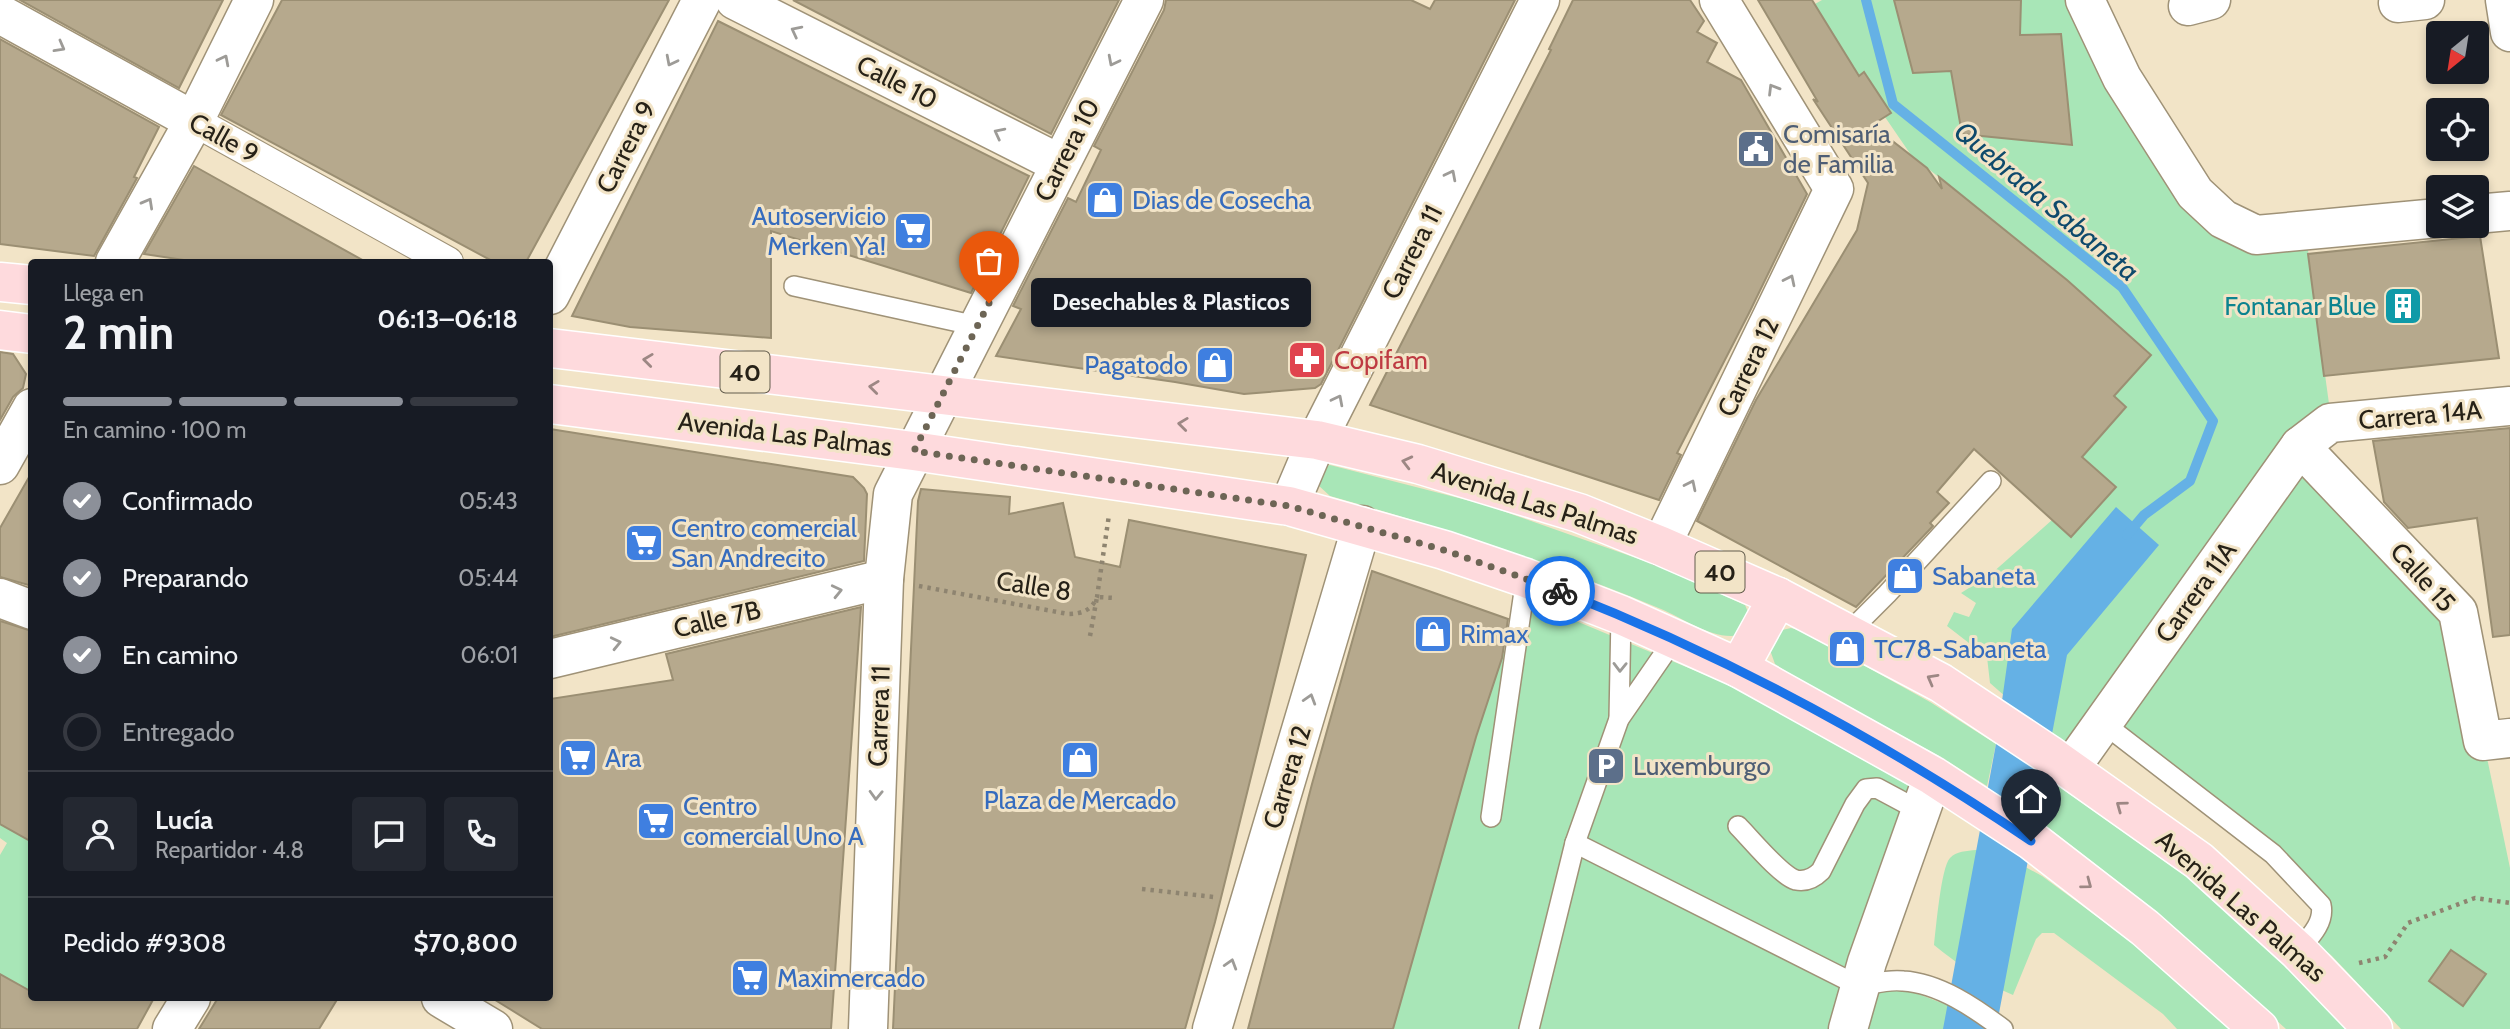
<!DOCTYPE html>
<html lang="es">
<meta charset="utf-8">
<style>
:root{--surface:#171b24;--page:#242831;--text:#f1f3f6;--muted:#9ea1a6;--line:#363941;--accent:#8c9099}
body{margin:0;font-family:Cabin,sans-serif;background:var(--page);color:var(--text);height:100vh;display:flex;flex-direction:column;font-size:26px;white-space:nowrap}
*{box-sizing:border-box;margin:0}
p{font-size:23px;color:var(--muted)}
.icon{flex:none;width:38px;height:38px;fill:none;stroke:currentColor;stroke-width:2;stroke-linecap:round;stroke-linejoin:round}
.map{position:relative;flex:1;overflow:hidden}
.panel{position:absolute;left:28px;top:259px;width:525px;height:742px;display:flex;flex-direction:column;background:var(--surface);border-radius:7px;box-shadow:0 4px 10px #0003}
.panel>*{flex:none}
.needle{width:46px;rotate:210deg}
.fabs{position:absolute;left:2426px;top:21px;display:grid;gap:14px}
.fabs a{display:grid;place-items:center;width:63px;height:63px;border-radius:7px;background:var(--surface);box-shadow:0 4px 10px #0003;font-size:35px}
.pin{position:absolute;display:grid;place-items:center;width:60px;height:60px;color:#fff;margin:-72px -30px;border-radius:50% 50% 50% 0;rotate:-45deg;box-shadow:0 0 7px #0007}
.pin .icon{rotate:45deg}
.courier{position:absolute;display:grid;place-items:center;width:70px;height:70px;margin:-35px;border:5px solid #1a73e8;border-radius:50%;background:#fff;color:#222;box-shadow:0 2px 9px #0007}
.bubble{position:absolute;height:49px;border-radius:7px;background:var(--surface);box-shadow:0 4px 10px #0003;font-size:23px;font-weight:700;line-height:49px;text-align:center}
.summary em{font-style:normal;font-weight:700}
.summary div{display:flex;flex-direction:column-reverse}
.summary{display:flex;align-items:center;justify-content:space-between;height:119px;padding:0 35px}
h1{font-size:46px;font-weight:700;line-height:52px}
.bar{display:grid;grid-template-columns:repeat(4,1fr);gap:10px 7px;align-content:center;height:84px;padding:0 35px}
.bar i{height:9px;border-radius:5px;background:var(--line)}
.bar .on{background:var(--accent)}
.bar p{grid-column:span 4}
.line{display:flex;align-items:center;gap:18px;padding:0 35px;border-top:2px solid var(--line)}
.line div{flex:1}
.round{display:grid;place-items:center;flex:none;width:74px;height:74px;border-radius:7px;background:var(--page)}
ol{padding:0 35px;list-style:none}
li{display:flex;align-items:center;gap:21px;height:77px}
li p{margin-inline-start:auto}
li .icon{padding:7px;border-radius:50%;background:var(--accent);color:#fff;stroke-width:4}
li:last-child{color:var(--muted)}
li i{width:38px;height:38px;border:4px solid var(--line);border-radius:50%}
.map>svg:first-child{display:block}
.green{fill:#a8e6b7}
.water{fill:#65b1e5}
.lines{fill:none;stroke-linecap:round;stroke-linejoin:round}
.stream{stroke:#65b1e5;stroke-width:10}
.building{fill:#b6a98d;stroke:#9b8f73;stroke-width:2}
.service-casing{stroke:#9f9277;stroke-width:22}
.pedestrian-casing{stroke:#9f9277;stroke-width:32}
.minor-casing{stroke:#9f9277;stroke-width:41}
.primary-casing{stroke:#fff;stroke-width:41}
.path{stroke:#8e8470;stroke-width:4.5;stroke-dasharray:3.5 5;stroke-linecap:butt}
.service{stroke:#fff;stroke-width:19}
.pedestrian{stroke:#fff;stroke-width:30}
.minor{stroke:#fff;stroke-width:38}
.primary{stroke:#fedadd;stroke-width:38}
.oneway{stroke:#9d9b97}
.oneway2{stroke:#9d8784}
.done{stroke:#6d6555;stroke-width:7;stroke-dasharray:0 12.6}
.route{stroke:#1a73e8;stroke-width:9}
.labels{text-anchor:middle;dominant-baseline:central;stroke-width:6;stroke-linejoin:round;paint-order:stroke}
.shield{fill:#f2e4c7;stroke:#635c4c;stroke-width:2}
.shield-label{font-size:24px;font-weight:bold;fill:#262117}
.street-label{font-size:26px;fill:#262117;stroke:#f2e4c7}
.service-label{font-size:26px;fill:#4e5e75;stroke:#f2e4c7;text-anchor:start}
.shop-label{font-size:26px;fill:#366cbe;stroke:#f2e4c7;text-anchor:start}
.culture-label{font-size:26px;fill:#0d838f;stroke:#f2e4c7;text-anchor:end}
.health-label{font-size:26px;fill:#be3a42;stroke:#f2e4c7;text-anchor:start}
.water-label{font-size:28px;font-style:italic;fill:#0e4a6c;stroke:#f2e4c7}
</style>
<div class="map">
<svg width="2510" height="1029" viewBox="0 0 2510 1029">
<rect width="100%" height="100%" fill="#f2e4c7"/>
<g class="green">
<polygon points="1822,0 2072,0 2184,200 2307,243 2330,411 2070,746 2031,719 1990,683 1987,657 1947,626 1954,612 1969,617 1976,603 1961,593 1991,574 2052,520 2071,537 2116,487 2082,456 2126,408 2114,396 2151,355 2074,286 2065,296 2045,278 2053,268 1911,155 1885,117 1891,113 1864,72 1859,76 1815,4"/>
<path d="M1330,465l156,40 167,59 92,41 3,7 -8,23c-26,6 -55,-16 -79,-26 -108,-45 -219,-82 -331,-113l-12,-11 6,-18z"/>
<path d="M2302,467l143,149 41,137 24,115v161h-109l-69,-73 -16,-14c9,-14 17,-23 12,-40l-211,-177z"/>
<polygon points="1528,601 1732,686 1915,789 1836,1029 1393,1029 1476,737 1514,621"/>
<polygon points="1791,628 1802,631 1930,702 1996,744 1987,786 1941,757 1793,676 1775,664 1770,650 1782,630"/>
<polygon points="2044,776 2187,877 2294,973 2346,1029 2286,1029 2157,912 2036,818"/>
<polygon points="0,824 31,842 32,985 7,1029 0,1015 18,985 0,974 0,855 7,843 0,838"/>
<path d="M1976,850l33,8 33,18 88,65 99,88h-52l-14,-15 -109,-81h-12l-6,6 -23,56c-29,-12 -54,-30 -79,-50 2,-16 7,-78 16,-87 6,-7 17,-7 26,-8z"/>
<polygon points="1892,988 1913,992 1955,1008 1987,1029 1858,1029 1867,990"/>
</g>
<polygon class="water" points="2116,507 2159,545 2067,655 1996,1029 1943,1029 1996,744 2012,629"/>
<g class="lines">
<polyline class="stream" points="1866,0 1893,104 2122,287 2213,421 2190,481 2144,515 2127,535"/>
</g>
<g class="building">
<polygon points="20,0 223,0 179,88"/>
<polygon points="282,0 669,0 526,262 494,262 221,115"/>
<polygon points="793,0 1119,0 1051,134"/>
<polygon points="1166,0 1411,0 1430,9 1435,0 1515,0 1321,384 1315,388 1244,394 1175,382 996,356 1021,309 1013,306 1068,198 1076,202 1101,150 1094,146 1164,10"/>
<polygon points="1573,0 1690,0 1704,21 1697,32 1717,43 1707,62 1741,80 1807,194 1749,313 1677,453 1681,455 1659,500 1370,405 1551,50 1549,49"/>
<polygon points="1758,0 1812,0 1859,76 1864,72 1891,113 1872,125 1927,168 1942,189 1939,177 2067,280 2151,355 2114,396 2126,407 2082,457 2116,487 2071,537 1974,449 1937,492 1949,503 1930,523 1933,526 1856,607 1697,521 1756,400 1857,230 1868,183 1813,99 1818,102"/>
<polygon points="1894,0 2021,0 2020,35 2061,34 2072,145 1962,134 1951,71 1913,73"/>
<polygon points="718,21 1029,176 971,293 771,231 771,338 630,327 572,316"/>
<polygon points="0,39 159,127 134,177 137,178 94,256 0,244"/>
<polygon points="194,166 253,199 366,262 197,262 144,254"/>
<polygon points="2480,236 2499,358 2324,376 2308,254"/>
<polygon points="0,352 13,354 26,374 23,388 13,397 0,420"/>
<polygon points="2510,428 2510,635 2493,637 2477,518 2408,528 2384,502 2373,441"/>
<polygon points="550,429 853,477 864,488 867,494 864,561 550,637"/>
<polygon points="32,472 32,586 0,577 0,528"/>
<polygon points="921,489 1010,497 1009,514 1063,503 1075,557 1120,567 1129,520 1306,555 1215,922 1185,1029 893,1029 918,501"/>
<polygon points="1372,571 1508,619 1502,658 1476,737 1393,1029 1248,1029 1312,784"/>
<polygon points="861,607 831,1029 542,1029 492,998 550,998 550,699 673,680 666,654"/>
<polygon points="0,621 32,631 32,842 0,824"/>
<polygon points="2451,950 2486,974 2463,1006 2429,981"/>
<polygon points="0,974 32,992 32,998 154,998 137,1029 0,1029"/>
<polygon points="218,998 338,998 319,1029 199,1029"/>
</g>
<g class="lines">
<defs>
<g id="service">
<polyline points="794,286 977,326"/>
<polyline points="1848,633 1887,594 1991,481"/>
<polyline points="1619,719 1621,615"/>
<path d="M2103,723l170,131 48,51c4,18 -12,33 -23,46"/>
<polyline points="1491,817 1526,578"/>
<path d="M1738,826c12,12 43,50 58,54 10,2 18,-2 25,-9l34,-67 11,-15 11,-1 43,23"/>
<path d="M1575,843l284,143c14,-2 29,-7 44,-5 36,2 72,27 100,48"/>
<polyline points="1529,1029 1575,843 1619,719 1675,638"/>
</g>
<polyline id="pedestrian" points="194,121 448,262"/>
<g id="minor">
<polyline points="735,0 1060,164"/>
<polyline points="2085,0 2122,78 2195,193 2223,219 2256,235 2438,218"/>
<polyline points="2505,0 2510,32"/>
<polyline points="2398,3 2425,0"/>
<polyline points="2188,6 2211,0"/>
<polyline points="0,14 194,121"/>
<polyline points="2476,214 2510,211"/>
<polyline points="115,262 194,121 254,0"/>
<polyline points="550,295 702,0"/>
<polyline points="2300,446 2458,612 2483,741 2510,738"/>
<polyline points="0,465 32,408"/>
<polyline points="1289,506 1317,440 1540,0"/>
<polyline points="1661,546 1834,189 1719,0"/>
<polyline points="0,598 32,610"/>
<polyline points="550,659 884,579"/>
<polyline points="2070,769 2300,446 2330,423 2510,406"/>
<polyline points="441,998 493,1029"/>
<polyline points="172,1029 191,998"/>
<polyline points="868,1029 884,579 893,494 1144,0"/>
<polyline points="1212,1029 1362,525"/>
<polyline points="1848,1029 1867,962 1933,776"/>
</g>
<g id="primary">
<polyline points="0,282 32,285"/>
<polyline points="0,330 32,334"/>
<polyline points="550,348 1317,440 1418,464 1579,513 1661,546 1778,597 1941,683 2048,754 2199,861 2298,951 2373,1029"/>
<polyline points="550,404 913,451 1289,506 1444,550 1526,578 1621,615 1739,668 1933,776 2031,840 2145,928 2259,1029"/>
<polyline points="1739,668 1778,597"/>
</g>
</defs>
<use href="#service" class="service-casing"/>
<use href="#pedestrian" class="pedestrian-casing"/>
<use href="#minor" class="minor-casing"/>
<use href="#primary" class="primary-casing"/>
<g class="path">
<path d="M919,586l149,28c14,0 24,-4 29,-17l12,-82"/>
<polyline points="1090,636 1097,597 1115,598"/>
<polyline points="1142,889 1214,897"/>
<polyline points="2359,963 2385,957 2408,923 2475,898 2510,903"/>
</g>
<use href="#service" class="service"/>
<use href="#pedestrian" class="pedestrian"/>
<use href="#minor" class="minor"/>
<use href="#primary" class="primary"/>
</g>
<defs><path id="oneway-chevron" d="M-2-3.5L2.5 0L-2 3.5" fill="none" stroke-width="1.6" stroke-linecap="round" stroke-linejoin="round" transform="scale(1.75)"/></defs>
<g class="oneway">
<use href="#oneway-chevron" transform="translate(796 31) rotate(-153)"/>
<use href="#oneway-chevron" transform="translate(60 47) rotate(29)"/>
<use href="#oneway-chevron" transform="translate(224 60) rotate(-63)"/>
<use href="#oneway-chevron" transform="translate(671 61) rotate(117)"/>
<use href="#oneway-chevron" transform="translate(1113 61) rotate(117)"/>
<use href="#oneway-chevron" transform="translate(1773 89) rotate(-121)"/>
<use href="#oneway-chevron" transform="translate(999 133) rotate(-153)"/>
<use href="#oneway-chevron" transform="translate(1451 175) rotate(-63)"/>
<use href="#oneway-chevron" transform="translate(148 203) rotate(-61)"/>
<use href="#oneway-chevron" transform="translate(1790 280) rotate(-64)"/>
<use href="#oneway-chevron" transform="translate(1338 400) rotate(-63)"/>
<use href="#oneway-chevron" transform="translate(1691 485) rotate(-64)"/>
<use href="#oneway-chevron" transform="translate(837 591) rotate(-13)"/>
<use href="#oneway-chevron" transform="translate(616 643) rotate(-13)"/>
<use href="#oneway-chevron" transform="translate(1620 667) rotate(91)"/>
<use href="#oneway-chevron" transform="translate(1310 699) rotate(-73)"/>
<use href="#oneway-chevron" transform="translate(876 795) rotate(92)"/>
<use href="#oneway-chevron" transform="translate(1231 964) rotate(-73)"/>
</g>
<g class="oneway2">
<use href="#oneway-chevron" transform="translate(648 360) rotate(-173)"/>
<use href="#oneway-chevron" transform="translate(874 387) rotate(-173)"/>
<use href="#oneway-chevron" transform="translate(1183 424) rotate(-173)"/>
<use href="#oneway-chevron" transform="translate(1407 462) rotate(-166)"/>
<use href="#oneway-chevron" transform="translate(1932 679) rotate(-151)"/>
<use href="#oneway-chevron" transform="translate(2121 806) rotate(-144)"/>
<use href="#oneway-chevron" transform="translate(2087 884) rotate(37)"/>
</g>
<g class="lines">
<polyline class="done" points="989,303 914,451 1289,506 1444,550 1560,591"/>
<path class="route" d="M1560,591c166,65 323,150 471,250"/>
</g>
<defs>
<symbol id="civic-square" viewBox="-11 -11 22 22"><rect x="-9" y="-9" width="18" height="18" rx="4" fill="#5c6f8a" stroke="#f2e4c7"/><path d="M-.6-6.5H3V-4.5H.6V-3L4-1V1h2V6H-6V1h2V-1L-.6-3ZM-1.2 2.5V6h2.4V2.5Z" fill="#fff"/></symbol>
<symbol id="shop-square" viewBox="-11 -11 22 22"><rect x="-9" y="-9" width="18" height="18" rx="4" fill="#3f7fe0" stroke="#f2e4c7"/><path d="M-5-2.5h2.3a2.7 3.5 0 0 1 5.4 0H5L5.5 6h-11ZM-1.5-2.5h3a1.5 2.3 0 0 0-3 0Z" fill="#fff"/></symbol>
<symbol id="supermarket-square" viewBox="-11 -11 22 22"><rect x="-9" y="-9" width="18" height="18" rx="4" fill="#3f7fe0" stroke="#f2e4c7"/><path d="M-6-5.5h2.5l.6 2H6L4.5 2H-2.5L-4.4-4H-6ZM-1.5 3.2a1.3 1.3 0 1 0 .1 0ZM3 3.2a1.3 1.3 0 1 0 .1 0Z" fill="#fff"/></symbol>
<symbol id="building-square" viewBox="-11 -11 22 22"><rect x="-9" y="-9" width="18" height="18" rx="4" fill="#0f9aa8" stroke="#f2e4c7"/><path d="M-4-6H4V6H1V3H-1V6H-4ZM-2.5-4.3h1.7v1.8h-1.7ZM.8-4.3h1.7v1.8H.8ZM-2.5-1h1.7V.8h-1.7ZM.8-1h1.7V.8H.8Z" fill="#fff"/></symbol>
<symbol id="pharmacy-square" viewBox="-11 -11 22 22"><rect x="-9" y="-9" width="18" height="18" rx="4" fill="#e0444e" stroke="#f2e4c7"/><path d="M-2-6h4v4h4v4h-4v4h-4v-4h-4v-4h4Z" fill="#fff"/></symbol>
<symbol id="parking-square" viewBox="-11 -11 22 22"><rect x="-9" y="-9" width="18" height="18" rx="4" fill="#5c6f8a" stroke="#f2e4c7"/><path d="M-3.5-5.5H1a3.5 3.5 0 0 1 0 7H-1V5.5H-3.5ZM-1-3.4V-.6H.8a1.4 1.4 0 0 0 0-2.8Z" fill="#fff"/></symbol>
</defs>
<g fill-rule="evenodd">
<use href="#civic-square" x="1734" y="127" width="44" height="44"/>
<use href="#shop-square" x="1083" y="178" width="44" height="44"/>
<use href="#supermarket-square" x="891" y="209" width="44" height="44"/>
<use href="#building-square" x="2381" y="284" width="44" height="44"/>
<use href="#pharmacy-square" x="1285" y="338" width="44" height="44"/>
<use href="#shop-square" x="1193" y="343" width="44" height="44"/>
<use href="#supermarket-square" x="622" y="521" width="44" height="44"/>
<use href="#shop-square" x="1883" y="554" width="44" height="44"/>
<use href="#shop-square" x="1411" y="612" width="44" height="44"/>
<use href="#shop-square" x="1825" y="627" width="44" height="44"/>
<use href="#supermarket-square" x="556" y="736" width="44" height="44"/>
<use href="#shop-square" x="1058" y="738" width="44" height="44"/>
<use href="#parking-square" x="1584" y="744" width="44" height="44"/>
<use href="#supermarket-square" x="634" y="799" width="44" height="44"/>
<use href="#supermarket-square" x="728" y="956" width="44" height="44"/>
</g>
<g class="labels">
<g class="shield">
<rect x="720.5" y="351.5" width="49" height="41" rx="5"/>
<rect x="1695.5" y="551.5" width="49" height="41" rx="5"/>
</g>
<g class="shield-label">
<text x="745" y="372">40</text>
<text x="1720" y="572">40</text>
</g>
<g class="street-label">
<text transform="translate(897 82) rotate(27)">Calle 10</text>
<text transform="translate(224 138) rotate(29)">Calle 9</text>
<text transform="translate(626 147) rotate(-63)">Carrera 9</text>
<text transform="translate(1067 150) rotate(-63)">Carrera 10</text>
<text transform="translate(1412 252) rotate(-63)">Carrera 11</text>
<text transform="translate(1748 367) rotate(-64)">Carrera 12</text>
<text transform="translate(2420 415) rotate(-5)">Carrera 14A</text>
<text transform="translate(785 434) rotate(7)">Avenida Las Palmas</text>
<text transform="translate(1535 503) rotate(18)">Avenida Las Palmas</text>
<text transform="translate(2423 577) rotate(48)">Calle 15</text>
<text transform="translate(1034 586) rotate(9)">Calle 8</text>
<text transform="translate(2196 592) rotate(-54)">Carrera 11A</text>
<text transform="translate(717 619) rotate(-13)">Calle 7B</text>
<text transform="translate(879 716) rotate(-88)">Carrera 11</text>
<text transform="translate(1287 777) rotate(-73)">Carrera 12</text>
<text transform="translate(2241 906) rotate(41)">Avenida Las Palmas</text>
</g>
<g class="service-label">
<text x="1783" y="134">Comisaría<tspan x="1783" dy="30">de Familia</tspan></text>
<text x="1633" y="766">Luxemburgo</text>
</g>
<g class="shop-label">
<text x="1132" y="200">Dias de Cosecha</text>
<text x="886" y="216" text-anchor="end">Autoservicio<tspan x="886" dy="30">Merken Ya!</tspan></text>
<text x="1188" y="365" text-anchor="end">Pagatodo</text>
<text x="671" y="528">Centro comercial<tspan x="671" dy="30">San Andrecito</tspan></text>
<text x="1932" y="576">Sabaneta</text>
<text x="1460" y="634">Rimax</text>
<text x="1874" y="649">TC78-Sabaneta</text>
<text x="605" y="758">Ara</text>
<text x="1080" y="800" text-anchor="middle">Plaza de Mercado</text>
<text x="683" y="806">Centro<tspan x="683" dy="30">comercial Uno A</tspan></text>
<text x="777" y="978">Maximercado</text>
</g>
<g class="culture-label">
<text x="2376" y="306">Fontanar Blue</text>
</g>
<g class="health-label">
<text x="1334" y="360">Copifam</text>
</g>
<g class="water-label">
<text transform="translate(2047 201) rotate(40)">Quebrada Sabaneta</text>
</g>
</g>
</svg>
<div class="fabs">
<a><svg class="needle" viewBox="-14 -14 28 28"><path d="M0-13l5 13h-10z" fill="#e53935"/><path d="M0 13l5-13h-10z" fill="#9ea1a6"/></svg></a>
<a><svg class="icon" aria-label="locate" viewBox="0 0 24 24"><circle cx="12" cy="12" r="6"/><path d="M12 2v4M12 18v4M2 12h4M18 12h4"/></svg></a>
<a><svg class="icon" aria-label="layers" viewBox="0 0 24 24"><path d="M12 4l9 5-9 5-9-5zM3 14l9 5 9-5"/></svg></a>
</div>
<div class="pin" style="left:989px;top:303px;background:#ea580c"><svg class="icon" aria-label="bag" viewBox="0 0 24 24"><path d="M5 8h14l-1 12H6zM9 8a3 3 0 0 1 6 0"/></svg></div>
<div class="pin" style="left:2031px;top:841px;background:#1f2937"><svg class="icon" aria-label="home" viewBox="0 0 24 24"><path d="M3 11l9-7 9 7M6 9v11h12V9"/></svg></div>
<div class="courier" style="left:1560px;top:591px"><svg class="icon" aria-label="bike" viewBox="0 0 24 24"><circle cx="6" cy="16" r="4"/><circle cx="18" cy="16" r="4"/><path d="M6 16l4-8h5l3 8M10 8l3 8H6M13 5h3"/></svg></div>
<div class="bubble" style="left:1031px;top:278px;width:280px">Desechables &amp; Plasticos</div>
<section class="panel">
<div class="summary"><div><h1>2 min</h1><p>Llega en</p></div><em>06:13–06:18</em></div>
<div class="bar"><i class="on"></i><i class="on"></i><i class="on"></i><i></i><p>En camino · 100 m</p></div>
<ol>
<li><svg class="icon" aria-label="check" viewBox="0 0 24 24"><path d="M5 12l5 5 9-10"/></svg>Confirmado<p>05:43</p></li>
<li><svg class="icon" aria-label="check" viewBox="0 0 24 24"><path d="M5 12l5 5 9-10"/></svg>Preparando<p>05:44</p></li>
<li><svg class="icon" aria-label="check" viewBox="0 0 24 24"><path d="M5 12l5 5 9-10"/></svg>En camino<p>06:01</p></li>
<li><i></i>Entregado</li>
</ol>
<div class="line" style="height:126px"><a class="round"><svg class="icon" aria-label="person" viewBox="0 0 24 24"><circle cx="12" cy="8" r="4"/><path d="M4 21q1-7 8-7t8 7"/></svg></a><div><b>Lucía</b><p>Repartidor · 4.8</p></div><a class="round"><svg class="icon" aria-label="chat" viewBox="0 0 24 24"><path d="M4 5h16v11H9l-5 4z"/></svg></a><a class="round"><svg class="icon" aria-label="phone" viewBox="0 0 24 24"><path d="M5 4h4l2 5-3 2q2 4 5 5l2-3 5 2v4C11 20 4 13 5 4z"/></svg></a></div>
<div class="line" style="height:91px"><div>Pedido #9308</div><b>$70,800</b></div>
</section>
</div>
